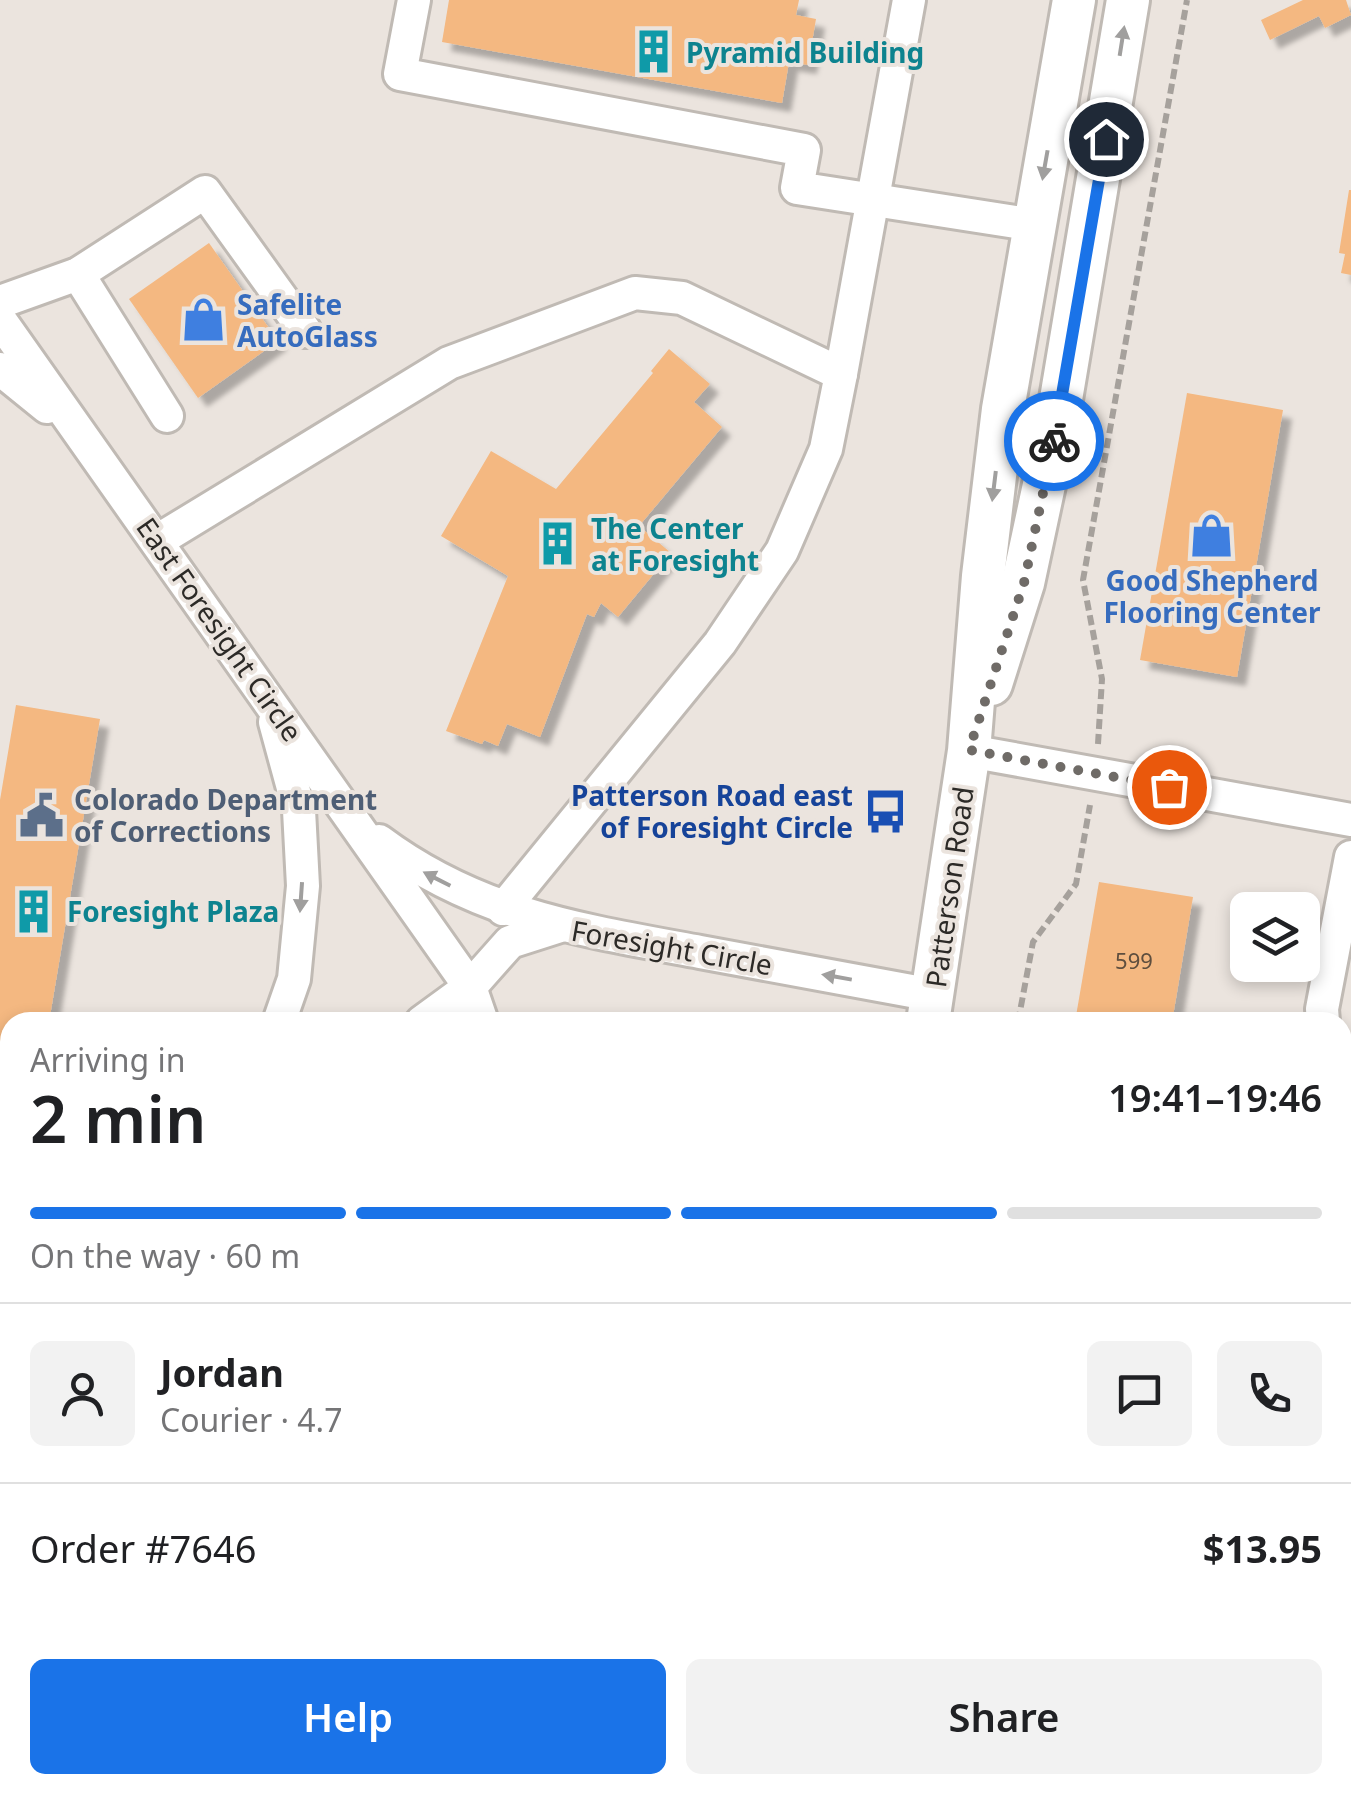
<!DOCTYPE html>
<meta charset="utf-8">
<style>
:root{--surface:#fff;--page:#f2f2f2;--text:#202124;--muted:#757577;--line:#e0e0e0;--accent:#1a73e8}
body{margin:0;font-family:"Noto Sans",sans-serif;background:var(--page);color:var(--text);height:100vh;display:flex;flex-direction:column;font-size:38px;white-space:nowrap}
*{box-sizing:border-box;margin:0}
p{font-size:32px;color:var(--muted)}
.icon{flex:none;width:55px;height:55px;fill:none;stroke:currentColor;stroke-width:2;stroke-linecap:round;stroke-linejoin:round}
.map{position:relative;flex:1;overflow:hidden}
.panel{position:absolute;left:0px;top:1012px;width:1352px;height:782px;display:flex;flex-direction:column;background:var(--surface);border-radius:30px 30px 0 0;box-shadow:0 5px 15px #0003}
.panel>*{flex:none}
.tools{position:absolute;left:1230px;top:892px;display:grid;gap:20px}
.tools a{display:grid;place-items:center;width:90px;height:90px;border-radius:15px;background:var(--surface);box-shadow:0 5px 15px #0003;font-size:50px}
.pin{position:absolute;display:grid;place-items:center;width:85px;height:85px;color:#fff;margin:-42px;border:5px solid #fff;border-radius:50%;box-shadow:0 2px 10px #0007}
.courier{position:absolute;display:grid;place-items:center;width:100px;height:100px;margin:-50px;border:8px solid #1a73e8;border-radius:50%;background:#fff;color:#222;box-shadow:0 2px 12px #0007}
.summary em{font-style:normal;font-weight:600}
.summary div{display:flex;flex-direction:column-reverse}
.summary{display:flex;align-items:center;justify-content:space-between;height:170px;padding:0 30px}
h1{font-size:65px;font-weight:600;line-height:75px}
.bar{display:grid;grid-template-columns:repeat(4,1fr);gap:15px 10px;align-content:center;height:120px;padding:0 30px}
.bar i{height:12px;border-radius:8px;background:var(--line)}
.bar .on{background:var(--accent)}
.bar p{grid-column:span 4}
.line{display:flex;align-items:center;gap:25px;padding:0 30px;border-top:2px solid var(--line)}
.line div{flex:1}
.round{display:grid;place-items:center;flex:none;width:105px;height:105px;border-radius:15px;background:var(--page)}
.button{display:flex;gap:20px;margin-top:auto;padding:20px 30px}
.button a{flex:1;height:115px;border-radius:15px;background:var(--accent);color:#fff;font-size:40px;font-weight:600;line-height:115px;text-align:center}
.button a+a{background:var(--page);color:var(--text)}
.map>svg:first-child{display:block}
.built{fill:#e4d8cd}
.building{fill:#f4b881;filter:url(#shadow)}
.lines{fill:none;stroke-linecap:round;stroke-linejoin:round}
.minor-casing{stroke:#c0bab4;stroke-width:38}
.major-casing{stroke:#c0bab4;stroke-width:48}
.path{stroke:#a6a19c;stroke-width:6;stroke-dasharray:10 5;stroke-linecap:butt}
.minor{stroke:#fff;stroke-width:32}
.major{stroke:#fff;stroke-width:42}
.oneway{fill:#a09f9e}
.done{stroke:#6f6b67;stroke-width:10;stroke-dasharray:0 18}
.route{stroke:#1a73e8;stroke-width:12}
.labels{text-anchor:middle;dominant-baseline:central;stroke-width:8;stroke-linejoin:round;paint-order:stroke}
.number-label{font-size:22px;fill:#5e4e3e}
.culture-label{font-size:28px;font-weight:bold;fill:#0d838f;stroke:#ebe4de;text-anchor:start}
.shop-label{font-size:28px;font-weight:bold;fill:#366cbe;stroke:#ebe4de;text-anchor:start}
.street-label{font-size:28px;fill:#2c2a27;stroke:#ebe4de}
.transit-label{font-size:28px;font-weight:bold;fill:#164399;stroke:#ebe4de;text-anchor:end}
.service-label{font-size:28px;font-weight:bold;fill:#4e5e75;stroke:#ebe4de;text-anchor:start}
</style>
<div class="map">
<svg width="1351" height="1793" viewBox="0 0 1351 1793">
<defs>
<filter id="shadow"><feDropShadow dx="9" dy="9" stdDeviation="2.5" flood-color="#0004"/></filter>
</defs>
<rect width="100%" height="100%" fill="#ebe4de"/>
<polygon class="built" points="0,1412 10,1427 10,1740 0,1738"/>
<g class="building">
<polygon points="449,0 799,0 796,15 816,19 808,65 789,62 782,103 442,42"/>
<polygon points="1303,0 1346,0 1351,15 1325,28 1319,16 1270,40 1261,20"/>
<polygon points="1349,190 1351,190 1351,275 1341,273 1345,254 1339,253"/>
<polygon points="209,243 278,341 198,398 129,299"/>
<polygon points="669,349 710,384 694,402 722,427 639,526 671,553 618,617 601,603 594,617 587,614 540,737 507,724 498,746 484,740 482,744 446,731 508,576 441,536 491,451 556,489 653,373 651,371"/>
<polygon points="1187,393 1283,410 1237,677 1140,660"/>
<polygon points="16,705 100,719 49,1022 10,1022 10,1141 0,1139 0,800"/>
<polygon points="1099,882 1193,897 1172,1022 1075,1022"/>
<polygon points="1342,1202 1351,1204 1351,1321 1342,1319"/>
<polygon points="0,1461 10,1474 10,1496 0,1510"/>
<polygon points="1342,1505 1351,1506 1351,1613 1344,1650"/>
<polygon points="10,1523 10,1551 5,1544 0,1547 0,1530"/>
<polygon points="1233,1785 1294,1785 1292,1793 1267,1793"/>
</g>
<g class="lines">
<defs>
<g id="minor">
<polyline points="414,0 400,74 804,150 797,188 1035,225"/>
<polyline points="78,274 167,416"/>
<polyline points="0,302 78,274 205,192 305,331"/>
<polyline points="0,320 470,987 482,1022"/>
<polyline points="0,369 47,407"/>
<polyline points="841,374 909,0"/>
<polyline points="157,541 449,363 635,293 682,298 841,374 826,449 782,551 720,643 503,909"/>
<polyline points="275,722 299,810 303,886 294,979 279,1022"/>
<polyline points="969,751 1351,820"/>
<path d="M379,841c99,74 202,89 321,111 77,14 155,28 233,43"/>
<polyline points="422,1022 470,987 510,942 560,926"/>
<polyline points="1323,1022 1322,1009 1351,857"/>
<polyline points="1342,1067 1351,1077"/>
<polyline points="0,1315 10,1309"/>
<polyline points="1164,1785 1175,1793"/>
</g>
<g id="major">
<polyline points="991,684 1023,583 1056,429 1128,0"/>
<polyline points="928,1022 969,751 983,576 1003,409 1074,0"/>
<polyline points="790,1793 792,1785"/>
</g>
</defs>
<use href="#minor" class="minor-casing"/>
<use href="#major" class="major-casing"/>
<g class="path">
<polyline points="1098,744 1102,679 1083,580 1187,0"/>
<polyline points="1018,1022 1033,942 1076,884 1090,805"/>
<polyline points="907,1793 909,1785"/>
</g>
<use href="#minor" class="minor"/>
<use href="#major" class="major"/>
</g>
<defs><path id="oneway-solid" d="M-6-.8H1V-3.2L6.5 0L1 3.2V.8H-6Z" transform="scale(2.5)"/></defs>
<g class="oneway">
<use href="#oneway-solid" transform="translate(1122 41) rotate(-81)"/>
<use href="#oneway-solid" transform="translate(1045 165) rotate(100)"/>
<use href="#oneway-solid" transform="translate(994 486) rotate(97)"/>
<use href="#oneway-solid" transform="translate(437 879) rotate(-153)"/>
<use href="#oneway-solid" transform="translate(301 897) rotate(94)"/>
<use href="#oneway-solid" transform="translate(837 977) rotate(-170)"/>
</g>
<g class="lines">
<polyline class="done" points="1054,441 1024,583 969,750 1169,787"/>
<polyline class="route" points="1054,441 1106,139"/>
</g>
<defs>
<symbol id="building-bare" viewBox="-9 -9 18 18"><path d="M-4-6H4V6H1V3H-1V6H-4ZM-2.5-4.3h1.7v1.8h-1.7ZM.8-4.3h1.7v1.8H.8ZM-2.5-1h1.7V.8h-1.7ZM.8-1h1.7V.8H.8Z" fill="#0f9aa8" stroke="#ebe4de" stroke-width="2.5" paint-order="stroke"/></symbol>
<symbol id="shop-bare" viewBox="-9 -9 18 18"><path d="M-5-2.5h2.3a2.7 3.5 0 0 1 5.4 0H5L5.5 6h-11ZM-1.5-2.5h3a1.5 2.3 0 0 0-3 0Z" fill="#3f7fe0" stroke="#ebe4de" stroke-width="2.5" paint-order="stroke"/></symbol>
<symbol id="bus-bare" viewBox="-9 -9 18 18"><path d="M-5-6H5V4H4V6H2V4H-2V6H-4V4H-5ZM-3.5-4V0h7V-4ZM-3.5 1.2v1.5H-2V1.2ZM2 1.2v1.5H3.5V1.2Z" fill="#1a4fb4" stroke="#ebe4de" stroke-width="2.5" paint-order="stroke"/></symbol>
<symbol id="civic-bare" viewBox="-9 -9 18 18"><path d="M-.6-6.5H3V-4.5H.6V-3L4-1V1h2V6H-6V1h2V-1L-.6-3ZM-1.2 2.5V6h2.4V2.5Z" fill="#5c6f8a" stroke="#ebe4de" stroke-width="2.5" paint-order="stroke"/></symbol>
</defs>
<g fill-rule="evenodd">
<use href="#building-bare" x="622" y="20" width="63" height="63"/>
<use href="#shop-bare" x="172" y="288" width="63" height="63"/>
<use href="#shop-bare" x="1180" y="504" width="63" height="63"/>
<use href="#building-bare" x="526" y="512" width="63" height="63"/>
<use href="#bus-bare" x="854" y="780" width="63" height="63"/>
<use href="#civic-bare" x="10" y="784" width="63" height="63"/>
<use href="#building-bare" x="2" y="880" width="63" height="63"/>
</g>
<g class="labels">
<g class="number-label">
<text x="1134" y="960">599</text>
</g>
<g class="culture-label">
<text x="686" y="52">Pyramid Building</text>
<text x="591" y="528">The Center<tspan x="591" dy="32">at Foresight</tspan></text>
<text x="67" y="911">Foresight Plaza</text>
</g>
<g class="shop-label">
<text x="237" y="304">Safelite<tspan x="237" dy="32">AutoGlass</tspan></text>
<text x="1212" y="580" text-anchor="middle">Good Shepherd<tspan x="1212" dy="32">Flooring Center</tspan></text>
</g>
<g class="street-label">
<text transform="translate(220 629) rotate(55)">East Foresight Circle</text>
<text transform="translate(949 887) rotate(-82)">Patterson Road</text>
<text transform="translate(672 947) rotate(10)">Foresight Circle</text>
</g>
<g class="transit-label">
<text x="853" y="795">Patterson Road east<tspan x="853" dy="32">of Foresight Circle</tspan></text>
</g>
<g class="service-label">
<text x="74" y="799">Colorado Department<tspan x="74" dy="32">of Corrections</tspan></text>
</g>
</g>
</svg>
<div class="tools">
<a><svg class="icon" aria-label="layers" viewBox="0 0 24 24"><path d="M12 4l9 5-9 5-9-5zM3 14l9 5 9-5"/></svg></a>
</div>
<div class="pin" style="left:1169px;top:787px;background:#ea580c"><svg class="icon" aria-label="bag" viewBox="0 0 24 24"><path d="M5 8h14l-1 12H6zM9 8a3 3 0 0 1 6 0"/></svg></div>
<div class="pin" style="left:1106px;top:139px;background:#1f2937"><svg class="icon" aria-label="home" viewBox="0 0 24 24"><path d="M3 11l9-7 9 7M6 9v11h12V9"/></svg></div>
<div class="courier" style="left:1054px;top:441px"><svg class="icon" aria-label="bike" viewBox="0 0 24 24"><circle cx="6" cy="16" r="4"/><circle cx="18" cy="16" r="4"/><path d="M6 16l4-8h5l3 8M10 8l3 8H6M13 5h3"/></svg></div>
<section class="panel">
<div class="summary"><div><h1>2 min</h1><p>Arriving in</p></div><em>19:41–19:46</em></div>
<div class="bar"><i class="on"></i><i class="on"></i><i class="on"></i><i></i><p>On the way · 60 m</p></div>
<div class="line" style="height:180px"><a class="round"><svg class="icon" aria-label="person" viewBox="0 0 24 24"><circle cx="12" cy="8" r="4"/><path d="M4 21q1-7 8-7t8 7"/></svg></a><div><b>Jordan</b><p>Courier · 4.7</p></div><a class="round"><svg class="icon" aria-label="chat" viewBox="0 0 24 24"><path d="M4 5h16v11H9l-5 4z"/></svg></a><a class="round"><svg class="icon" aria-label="phone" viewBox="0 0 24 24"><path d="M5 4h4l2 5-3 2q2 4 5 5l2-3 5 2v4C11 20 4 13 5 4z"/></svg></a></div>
<div class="line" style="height:130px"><div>Order #7646</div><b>$13.95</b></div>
<div class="button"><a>Help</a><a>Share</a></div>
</section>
</div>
